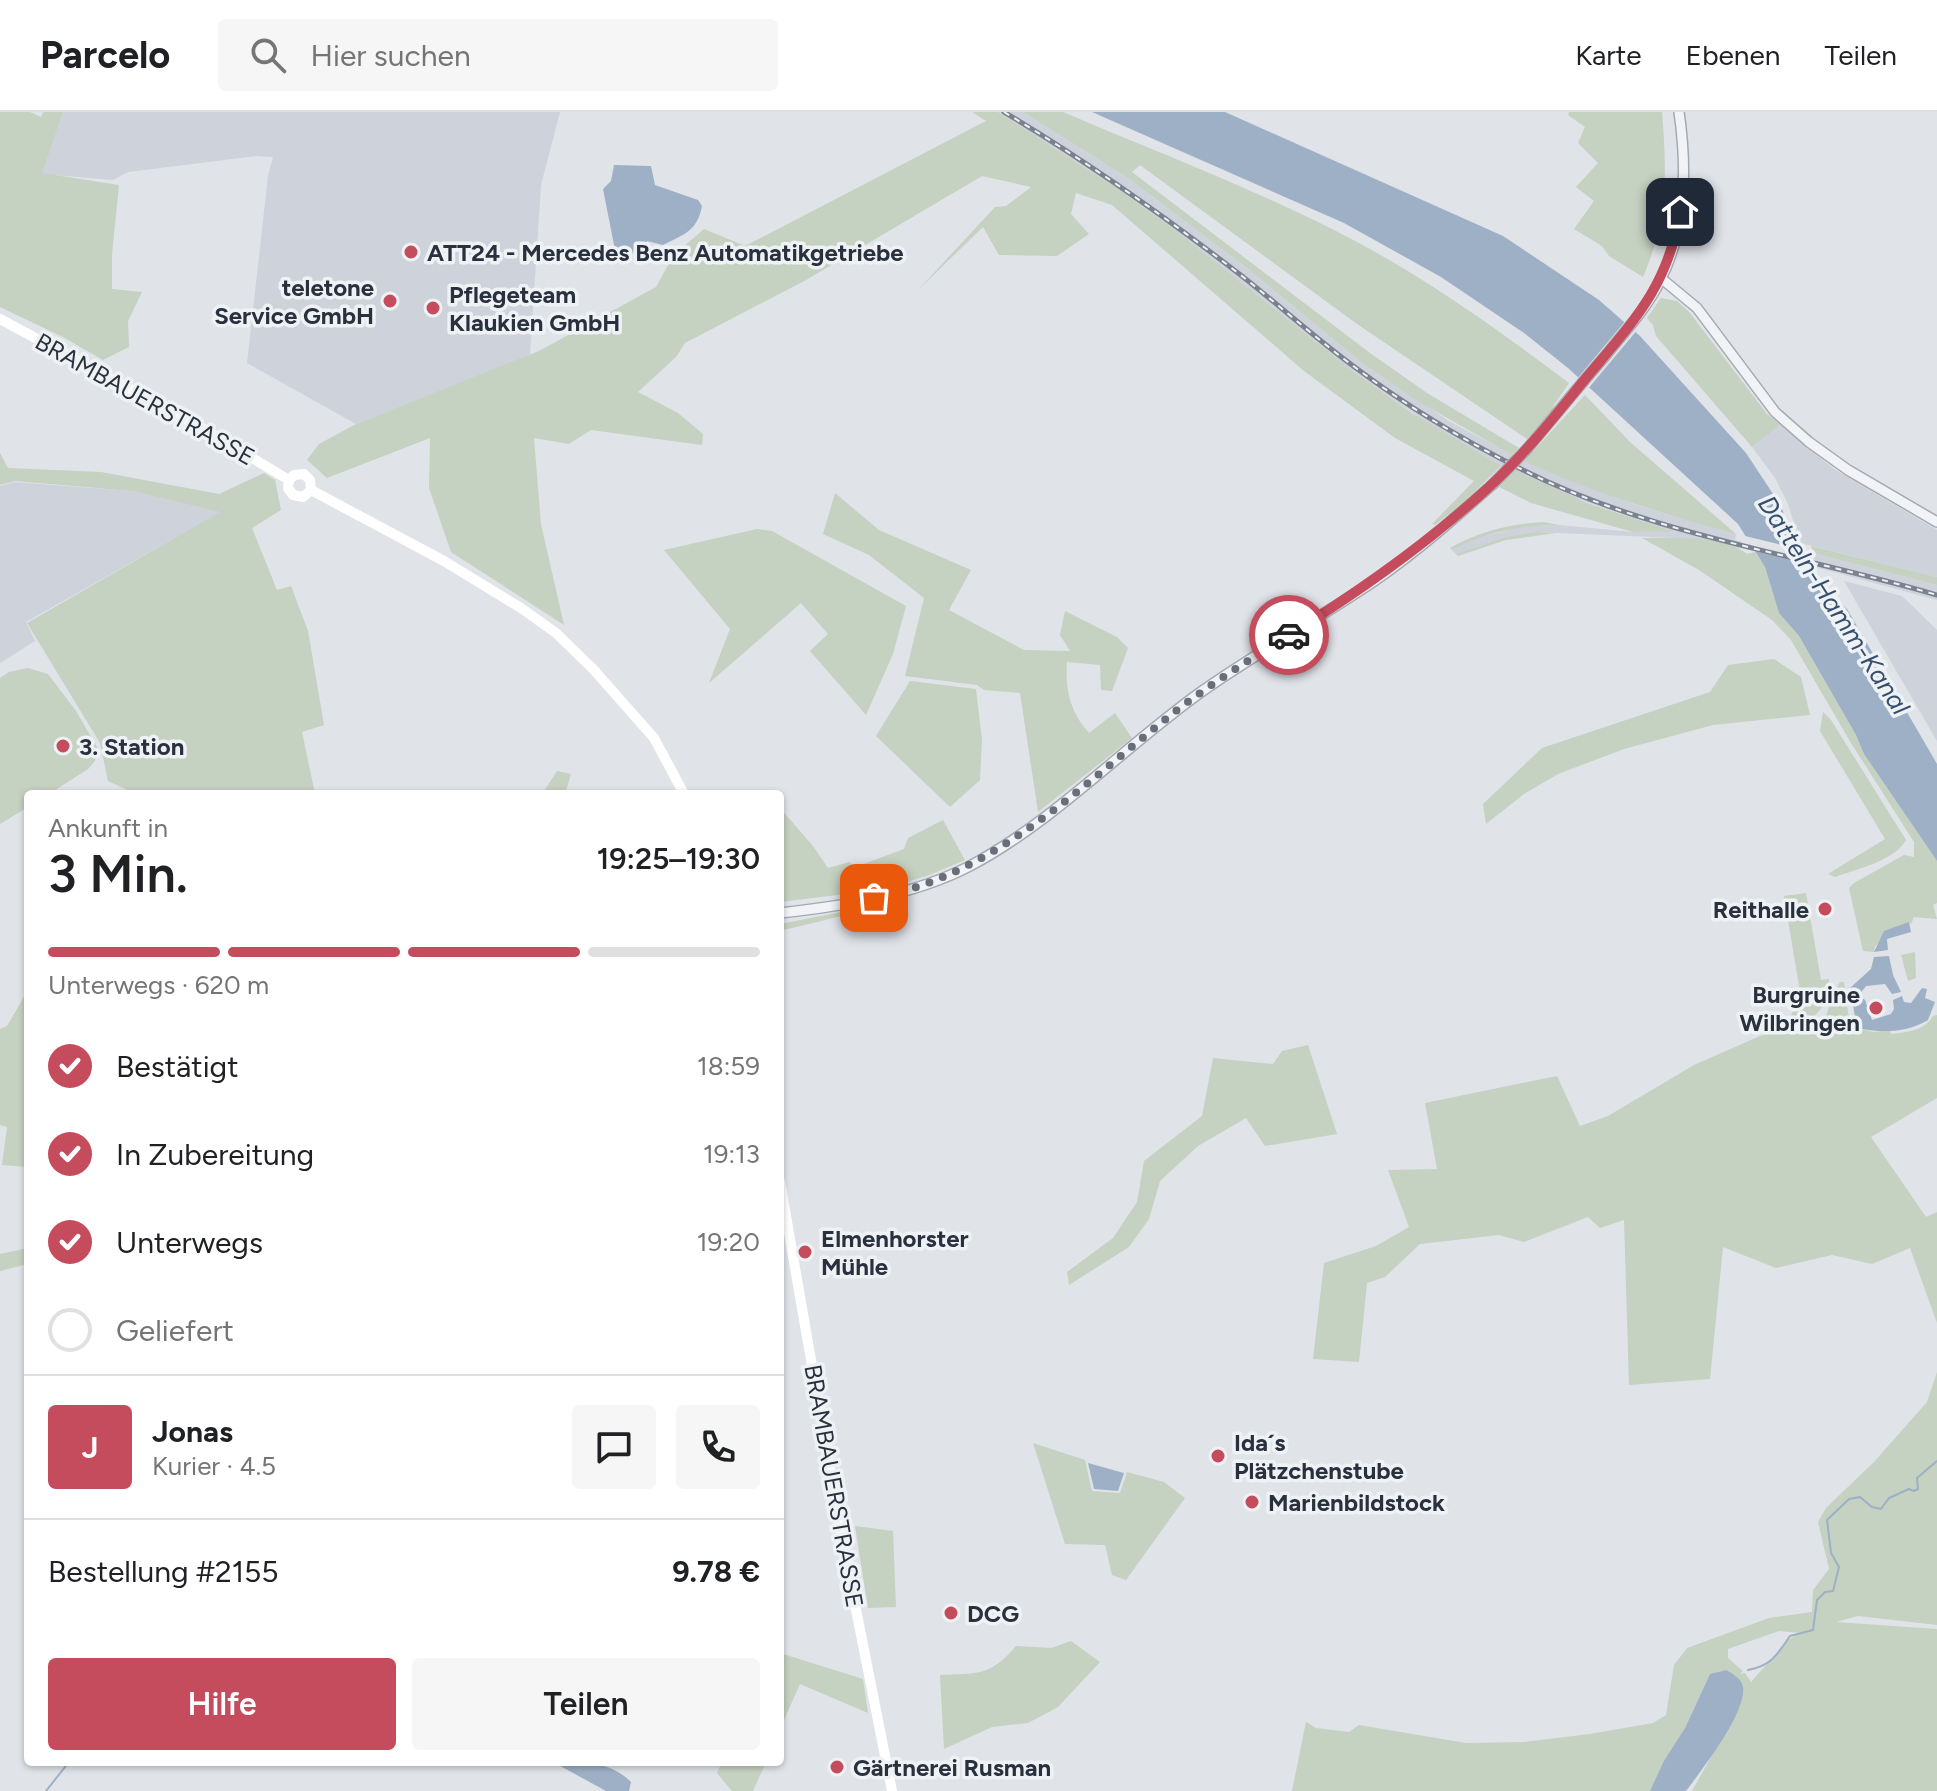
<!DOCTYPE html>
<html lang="de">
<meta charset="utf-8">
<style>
:root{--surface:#fff;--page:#f6f6f6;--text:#202124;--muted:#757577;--line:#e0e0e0;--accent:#c54c5d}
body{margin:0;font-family:Figtree,sans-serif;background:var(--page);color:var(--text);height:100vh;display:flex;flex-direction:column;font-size:30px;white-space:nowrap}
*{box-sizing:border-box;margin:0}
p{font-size:26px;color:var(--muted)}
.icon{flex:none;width:44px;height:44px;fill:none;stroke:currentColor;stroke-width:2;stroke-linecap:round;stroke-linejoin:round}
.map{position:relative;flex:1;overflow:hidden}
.sheet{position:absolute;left:24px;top:678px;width:760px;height:976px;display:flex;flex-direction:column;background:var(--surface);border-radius:8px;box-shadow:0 2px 6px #0004}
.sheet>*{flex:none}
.pin{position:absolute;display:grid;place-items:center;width:68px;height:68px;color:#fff;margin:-34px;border-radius:16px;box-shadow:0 4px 12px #0006}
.courier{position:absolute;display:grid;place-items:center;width:80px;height:80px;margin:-40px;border:6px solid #c54c5d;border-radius:50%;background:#fff;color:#222;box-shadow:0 2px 10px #0007}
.headline em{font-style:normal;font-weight:600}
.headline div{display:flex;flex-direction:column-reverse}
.headline{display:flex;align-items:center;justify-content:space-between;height:136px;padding:0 24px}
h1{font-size:52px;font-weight:600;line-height:60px}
.bar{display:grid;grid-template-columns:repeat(4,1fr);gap:12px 8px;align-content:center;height:96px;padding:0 24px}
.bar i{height:10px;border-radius:6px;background:var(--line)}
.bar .active{background:var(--accent)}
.bar p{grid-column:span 4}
.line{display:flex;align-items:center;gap:20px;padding:0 24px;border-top:2px solid var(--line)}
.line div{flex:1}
.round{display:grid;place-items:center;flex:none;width:84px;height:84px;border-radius:8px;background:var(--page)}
ol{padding:0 24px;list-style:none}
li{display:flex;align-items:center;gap:24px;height:88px}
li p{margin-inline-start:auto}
li .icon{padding:8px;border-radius:50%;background:var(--accent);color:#fff;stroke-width:4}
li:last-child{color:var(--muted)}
li i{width:44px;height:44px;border:4px solid var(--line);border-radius:50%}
.button{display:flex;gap:16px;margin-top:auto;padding:16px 24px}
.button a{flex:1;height:92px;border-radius:8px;background:var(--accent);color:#fff;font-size:32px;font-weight:600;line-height:92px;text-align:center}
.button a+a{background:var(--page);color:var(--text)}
header{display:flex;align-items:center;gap:48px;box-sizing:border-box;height:112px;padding:0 40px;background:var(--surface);border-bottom:2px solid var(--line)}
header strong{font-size:38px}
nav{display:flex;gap:44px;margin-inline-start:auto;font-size:28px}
.search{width:560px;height:72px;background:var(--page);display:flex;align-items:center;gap:20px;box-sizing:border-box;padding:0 28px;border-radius:8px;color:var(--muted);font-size:30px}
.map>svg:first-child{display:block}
.built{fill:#ced2da}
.green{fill:#c5d1c1;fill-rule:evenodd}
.water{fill:#9db0c6}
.pier{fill:#e0e3e8}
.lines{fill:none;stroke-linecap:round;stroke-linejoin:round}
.stream{stroke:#9db0c6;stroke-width:2}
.tertiary-casing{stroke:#a5aab2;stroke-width:12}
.tertiary{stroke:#f2f3f6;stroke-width:9}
.secondary{stroke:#fff;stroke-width:10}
.rail-casing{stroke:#7a8290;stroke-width:5}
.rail{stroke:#eff2f5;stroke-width:2;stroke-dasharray:6;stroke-linecap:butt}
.tertiary-bridge-casing{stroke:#a5aab2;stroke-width:12;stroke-linecap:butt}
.tertiary-bridge{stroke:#f2f3f6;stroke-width:9}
.done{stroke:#696f7a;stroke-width:8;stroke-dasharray:0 14.4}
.route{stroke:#c54c5d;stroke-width:10}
.poi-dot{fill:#c54c5d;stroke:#eff2f5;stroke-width:3}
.labels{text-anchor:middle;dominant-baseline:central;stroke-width:7;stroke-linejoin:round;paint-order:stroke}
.poi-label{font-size:24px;font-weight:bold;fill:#29313e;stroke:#eff2f5;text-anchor:start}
.street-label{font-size:24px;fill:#29313e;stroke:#eff2f5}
.water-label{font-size:26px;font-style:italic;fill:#364f6f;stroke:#eff2f5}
</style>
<header>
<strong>Parcelo</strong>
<div class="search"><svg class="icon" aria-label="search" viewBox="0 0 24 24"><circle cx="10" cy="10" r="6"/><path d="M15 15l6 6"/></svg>Hier suchen</div>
<nav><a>Karte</a><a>Ebenen</a><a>Teilen</a></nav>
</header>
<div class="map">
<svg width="1937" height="1679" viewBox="0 0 1937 1679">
<rect width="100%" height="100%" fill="#e0e3e8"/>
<g class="built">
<polygon points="63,0 560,0 541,73 530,243 356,312 247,251 268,64 273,45 256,44 128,60 113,68 41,62"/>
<polygon points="998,0 1023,0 1128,66 1247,156 1361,250 1449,309 1524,349 1636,393 1736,422 1735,428 1741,430 1739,436 1676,426 1534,420 1505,425 1456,442 1452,438 1470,428 1525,414 1559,413 1633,420 1669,418 1563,382 1501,354 1442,321 1354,260 1179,121 1118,77"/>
<polygon points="1780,313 1834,357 1937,418 1937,465 1800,431 1788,392 1775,366 1752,335"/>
<polygon points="14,370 132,379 221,400 26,510 35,529 0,551 0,374"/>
<polygon points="1813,441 1937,473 1937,488 1815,455 1816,448 1812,447"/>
<polygon points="1844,469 1902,484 1937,518 1937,629"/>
</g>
<g class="green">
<polygon points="0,0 30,0 41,5 43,0 63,0 42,61 119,73 112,142 112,177 142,180 128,209 129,235 103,248 63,225 0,195"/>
<polygon points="972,0 998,0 1118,77 1179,121 1354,260 1412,301 1501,354 1460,394 1435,413 1432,412 1474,369 1395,326 1304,259 1112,93 1076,81 1071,102 1089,122 1057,144 999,143 983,115 919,177 995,95 1006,94 1031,75 982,64 806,168 685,231 676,245 638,280 678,301 703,322 702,333 591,318 569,332 534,326 541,412 564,513 451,440 429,376 430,326 327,366 307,348 319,332 356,312 539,239 656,175 673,144 704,117 745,134 986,9"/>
<path d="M1023,0h40c98,42 200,80 294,130 75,40 144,90 212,141l-15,22 -2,7 -25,27 -170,-115 -217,-159 -8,7 238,181 57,40 92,55 -7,7 -93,-53 -58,-40 -114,-94 -119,-90z"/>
<path d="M1569,0h93c5,61 6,107 -19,165l-34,-21 -7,-10 -28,-17 20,-28 -18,-14 22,-24 -20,-20 7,-16 -17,-12z"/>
<polygon points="1661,186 1677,189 1690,201 1767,302 1780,313 1752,335 1656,224 1653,213 1647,206"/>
<path d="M1585,283l45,47 106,92c-72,-20 -143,-41 -212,-73z"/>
<polygon points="0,341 8,356 101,360 219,382 264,361 275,368 281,398 252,416 277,478 291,474 308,519 324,613 302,620 315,682 136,682 108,669 100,631 27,511 220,400 132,379 15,369 0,373"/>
<polygon points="1515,358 1587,391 1672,419 1633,420 1531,391 1499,375"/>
<path d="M835,381l44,37 92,40 -22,40 75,40 46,1 -10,-16 5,-24 52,26 11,11 -16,43 -11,-1 -1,-25 -33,-3c-2,28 3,49 22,71l26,-20 17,25 -94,74 -18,-119 -36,-3 -7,-5 -72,-9 19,-78 -55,-43 -46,-21z"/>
<path d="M1544,410l15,3c-38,0 -73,7 -107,25l-2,-2c30,-17 60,-24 94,-26z"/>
<polygon points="757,417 772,419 906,494 893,542 866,603 810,539 828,522 801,491 709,571 730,517 664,438"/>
<polygon points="1534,420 1556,421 1506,428 1458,444 1456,442 1505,425"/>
<path d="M1642,426c30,0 80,-3 105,16l8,-2 10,15 14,46 20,23 57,99 8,19 73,107v42l-4,2 4,14 -23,-2 -3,7 -2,-2 -34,24 -1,6 -11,-1 -14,-63 5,-5 50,-28 10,2v-15l-63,-99 -60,-103 -19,-20 -73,-50z"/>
<polygon points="1811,434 1937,465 1937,473 1813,441"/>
<polygon points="1774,547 1801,565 1810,603 1713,613 1624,637 1558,662 1524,682 1486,712 1483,692 1542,636 1710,580 1728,553"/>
<polygon points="28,556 48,562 76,599 97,635 95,649 88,657 49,682 28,682 28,695 0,712 0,566 9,560"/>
<polygon points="910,569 976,577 982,628 980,668 950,695 876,624"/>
<path d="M1823,600l8,8 75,120c-12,21 -49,29 -71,37l-7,-3 57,-35 -65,-108z"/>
<polygon points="557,659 571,662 565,682 542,682"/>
<polygon points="780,696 813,734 828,756 850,750 853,756 904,737 908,726 943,708 965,748 927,764 878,778 780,790"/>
<path d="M1806,781l15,87 8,-1c2,17 -5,29 -18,40l9,15 13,-39 7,-13h4l4,31 9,15 17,4 16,-2 1,4c16,-2 33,-3 42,-18l4,-1v83l-66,39 55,80 11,-5v111l-27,-75 -38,16 -40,-9 -56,13 -53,-21 -13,132 -81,6 -5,-165 -24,8 -12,-11 -64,25 -25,-7 -79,9 -35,33 -18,6 -8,79 -46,-3 11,-96 52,-17 33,-19 -21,-57 49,-1 -12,-66 132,-27 23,50 28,-10 86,-51 89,-39 14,-20 3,-14 -16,-96z"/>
<polygon points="862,796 862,799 780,819 780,812"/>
<polygon points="1915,840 1916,866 1908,869 1901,843"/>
<polygon points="28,878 28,1055 2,1053 7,1015 0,1013 0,917 7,914"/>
<polygon points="1308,933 1337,1022 1265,1034 1246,1006 1198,1034 1160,1069 1149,1107 1129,1135 1069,1173 1067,1160 1113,1126 1137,1090 1144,1049 1202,1004 1213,946 1273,952 1282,939"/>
<polygon points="28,1136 28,1152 0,1159 0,1142"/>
<path d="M1937,1260v253l-79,-9 -22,6 101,7v162h-245l48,-86 3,-17 -17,-18 -16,4 -25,54 -35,63h-358l14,-69 10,6 33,4 10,-7 107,18 58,-1 66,-8 63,-11 13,-8 8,-50 13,-17 82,-30 43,-6 1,-22 16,-21 -11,-47 8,-14 48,-46 53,-60zM1779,1519l22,2 -12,6 -38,43 -6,-9 -5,1 3,-3 -15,-13v-9z"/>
<polygon points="1033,1331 1085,1348 1092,1379 1120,1381 1127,1360 1164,1370 1185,1386 1126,1468 1112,1463 1105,1433 1065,1432"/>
<polygon points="855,1414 893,1419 896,1495 868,1496"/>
<path d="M1071,1529l29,21 -42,45 -30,16 -36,4 -48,22 -4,-74c37,-2 50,2 76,-29l35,2z"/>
<polygon points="780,1541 863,1567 868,1601 800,1572 780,1617"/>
<polygon points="722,1650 766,1650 753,1679 732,1679 717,1661"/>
</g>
<g class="water">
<polygon points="1092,0 1225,0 1503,124 1599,188 1640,224 1746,341 1781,394 1792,423 1819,472 1847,497 1937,652 1937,749 1864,642 1856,623 1799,524 1779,501 1765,455 1738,412 1568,256 1524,221 1441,165 1344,111"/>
<path d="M614,53l37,1 4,19 43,15 4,6c-5,25 -17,28 -39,39l-16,-4 -3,8 -17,6 -12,-5 -12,-61 8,-8z"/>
<polygon points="1909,810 1911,820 1887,827 1888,838 1874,840 1884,819"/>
<path d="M1889,844l4,19 8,17 -9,2 -7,-10 -19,2 -7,9 6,5 7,20 19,-6 3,-5 -1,-9 9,-4 2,6 7,1 11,-15 5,1 -2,9 10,4 -7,18c-21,13 -47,13 -71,8l-7,-40 21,-19 3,-12z"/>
<polygon points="1088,1351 1124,1361 1118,1379 1094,1377"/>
<path d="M1726,1558c7,4 15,8 17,17 4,25 -42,84 -57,104h-36l14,-30 21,-33 25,-54z"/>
<path d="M553,1650c30,0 56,-2 78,20l-2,9h-23z"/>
</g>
<g class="pier">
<polygon points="1627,207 1638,217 1587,278 1576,268"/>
<polygon points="1741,423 1806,439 1814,454 1750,438"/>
</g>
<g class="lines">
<g class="stream">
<path d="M1748,1558c23,-4 29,-15 42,-34l23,-6 4,-30 8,-8 8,-1 6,-24 -8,-14 -4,-33 22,-21 11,-2 12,10 9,2 8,-11 20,-9 5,2 4,-2 -1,-11 20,-17"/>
<polyline points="46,1679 69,1650"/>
</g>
<defs>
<g id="tertiary">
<polyline points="1662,167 1697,196 1775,300 1809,330 1848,358 1937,410"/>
<path d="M1527,337c26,-31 52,-63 79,-94 19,-24 41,-47 54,-74 26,-51 27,-114 19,-169"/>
<path d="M780,801c63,-7 131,-17 188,-46 83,-43 156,-120 233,-175 58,-41 121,-75 179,-115 40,-28 77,-61 113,-93"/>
</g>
</defs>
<use href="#tertiary" class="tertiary-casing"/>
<use href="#tertiary" class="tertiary"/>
<g class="secondary">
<polyline points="0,207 197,313 289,368"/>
<polyline points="289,368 288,376 293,383 303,385 311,378"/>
<polyline points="289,368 294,363 304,362 310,368 311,378"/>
<polyline points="311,378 444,449 521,496 556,521 594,558 654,626 684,682"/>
<polyline points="780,1069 842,1427 892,1679"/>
</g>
<defs>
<path id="rail" d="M1004,0c82,49 159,103 234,161 40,31 77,65 118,95 52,39 107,72 165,101 130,66 277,85 416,126"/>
</defs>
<use href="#rail" class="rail-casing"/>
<use href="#rail" class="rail"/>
<defs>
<polyline id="tertiary-bridge" points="1493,372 1527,337"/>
</defs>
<use href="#tertiary-bridge" class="tertiary-bridge-casing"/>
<use href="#tertiary-bridge" class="tertiary-bridge"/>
</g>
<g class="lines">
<path class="done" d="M874,786c119,-22 206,-111 298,-184 37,-29 77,-54 117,-79"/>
<path class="route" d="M1289,523c71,-44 138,-91 200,-148 36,-33 66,-71 97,-109 47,-56 82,-91 94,-166"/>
</g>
<g class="poi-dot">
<circle cx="411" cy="140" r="8"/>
<circle cx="390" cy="189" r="8"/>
<circle cx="433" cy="196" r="8"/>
<circle cx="63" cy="634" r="8"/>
<circle cx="1825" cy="797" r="8"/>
<circle cx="1876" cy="896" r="8"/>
<circle cx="805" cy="1140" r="8"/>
<circle cx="1218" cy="1344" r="8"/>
<circle cx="1252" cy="1390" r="8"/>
<circle cx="951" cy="1501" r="8"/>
<circle cx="837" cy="1655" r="8"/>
</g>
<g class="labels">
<g class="poi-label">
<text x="427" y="140">ATT24 - Mercedes Benz Automatikgetriebe</text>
<text x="374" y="175" text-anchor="end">teletone<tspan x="374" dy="28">Service GmbH</tspan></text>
<text x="449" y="182">Pflegeteam<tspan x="449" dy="28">Klaukien GmbH</tspan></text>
<text x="79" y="634">3. Station</text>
<text x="1809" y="797" text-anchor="end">Reithalle</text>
<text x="1860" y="882" text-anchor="end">Burgruine<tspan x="1860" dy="28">Wilbringen</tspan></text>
<text x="821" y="1126">Elmenhorster<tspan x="821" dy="28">Mühle</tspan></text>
<text x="1234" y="1330">Ida´s<tspan x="1234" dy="28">Plätzchenstube</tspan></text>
<text x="1268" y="1390">Marienbildstock</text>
<text x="967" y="1501">DCG</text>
<text x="853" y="1655">Gärtnerei Rusman</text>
</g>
<g class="street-label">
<text transform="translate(145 287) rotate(29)">BRAMBAUERSTRASSE</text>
<text transform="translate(834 1374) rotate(80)">BRAMBAUERSTRASSE</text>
</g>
<g class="water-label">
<text transform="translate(1834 493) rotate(57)">Datteln-Hamm-Kanal</text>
</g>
</g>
</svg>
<div class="pin" style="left:874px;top:786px;background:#ea580c"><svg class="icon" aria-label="bag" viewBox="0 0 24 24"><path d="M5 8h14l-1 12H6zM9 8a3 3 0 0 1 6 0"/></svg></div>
<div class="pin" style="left:1680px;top:100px;background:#1f2937"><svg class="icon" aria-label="home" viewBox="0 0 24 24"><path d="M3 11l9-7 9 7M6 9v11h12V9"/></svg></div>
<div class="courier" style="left:1289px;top:523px"><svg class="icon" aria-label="car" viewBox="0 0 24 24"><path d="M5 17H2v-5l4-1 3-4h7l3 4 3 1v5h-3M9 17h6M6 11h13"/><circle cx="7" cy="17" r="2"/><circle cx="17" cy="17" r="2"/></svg></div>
<section class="sheet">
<div class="headline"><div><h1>3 Min.</h1><p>Ankunft in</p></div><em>19:25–19:30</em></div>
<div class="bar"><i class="active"></i><i class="active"></i><i class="active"></i><i></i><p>Unterwegs · 620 m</p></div>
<ol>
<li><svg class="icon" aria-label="check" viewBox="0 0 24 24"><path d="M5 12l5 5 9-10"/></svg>Bestätigt<p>18:59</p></li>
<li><svg class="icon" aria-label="check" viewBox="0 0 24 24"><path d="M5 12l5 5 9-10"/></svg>In Zubereitung<p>19:13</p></li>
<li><svg class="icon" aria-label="check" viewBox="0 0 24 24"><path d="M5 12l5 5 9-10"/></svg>Unterwegs<p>19:20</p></li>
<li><i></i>Geliefert</li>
</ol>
<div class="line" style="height:144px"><b class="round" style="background:var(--accent);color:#fff">J</b><div><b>Jonas</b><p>Kurier · 4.5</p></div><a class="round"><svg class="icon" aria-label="chat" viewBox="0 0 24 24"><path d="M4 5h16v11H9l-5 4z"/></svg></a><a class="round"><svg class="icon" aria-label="phone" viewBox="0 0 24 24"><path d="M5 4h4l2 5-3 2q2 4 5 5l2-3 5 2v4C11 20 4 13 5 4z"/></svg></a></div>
<div class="line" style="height:104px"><div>Bestellung #2155</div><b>9.78 €</b></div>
<div class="button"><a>Hilfe</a><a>Teilen</a></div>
</section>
</div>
